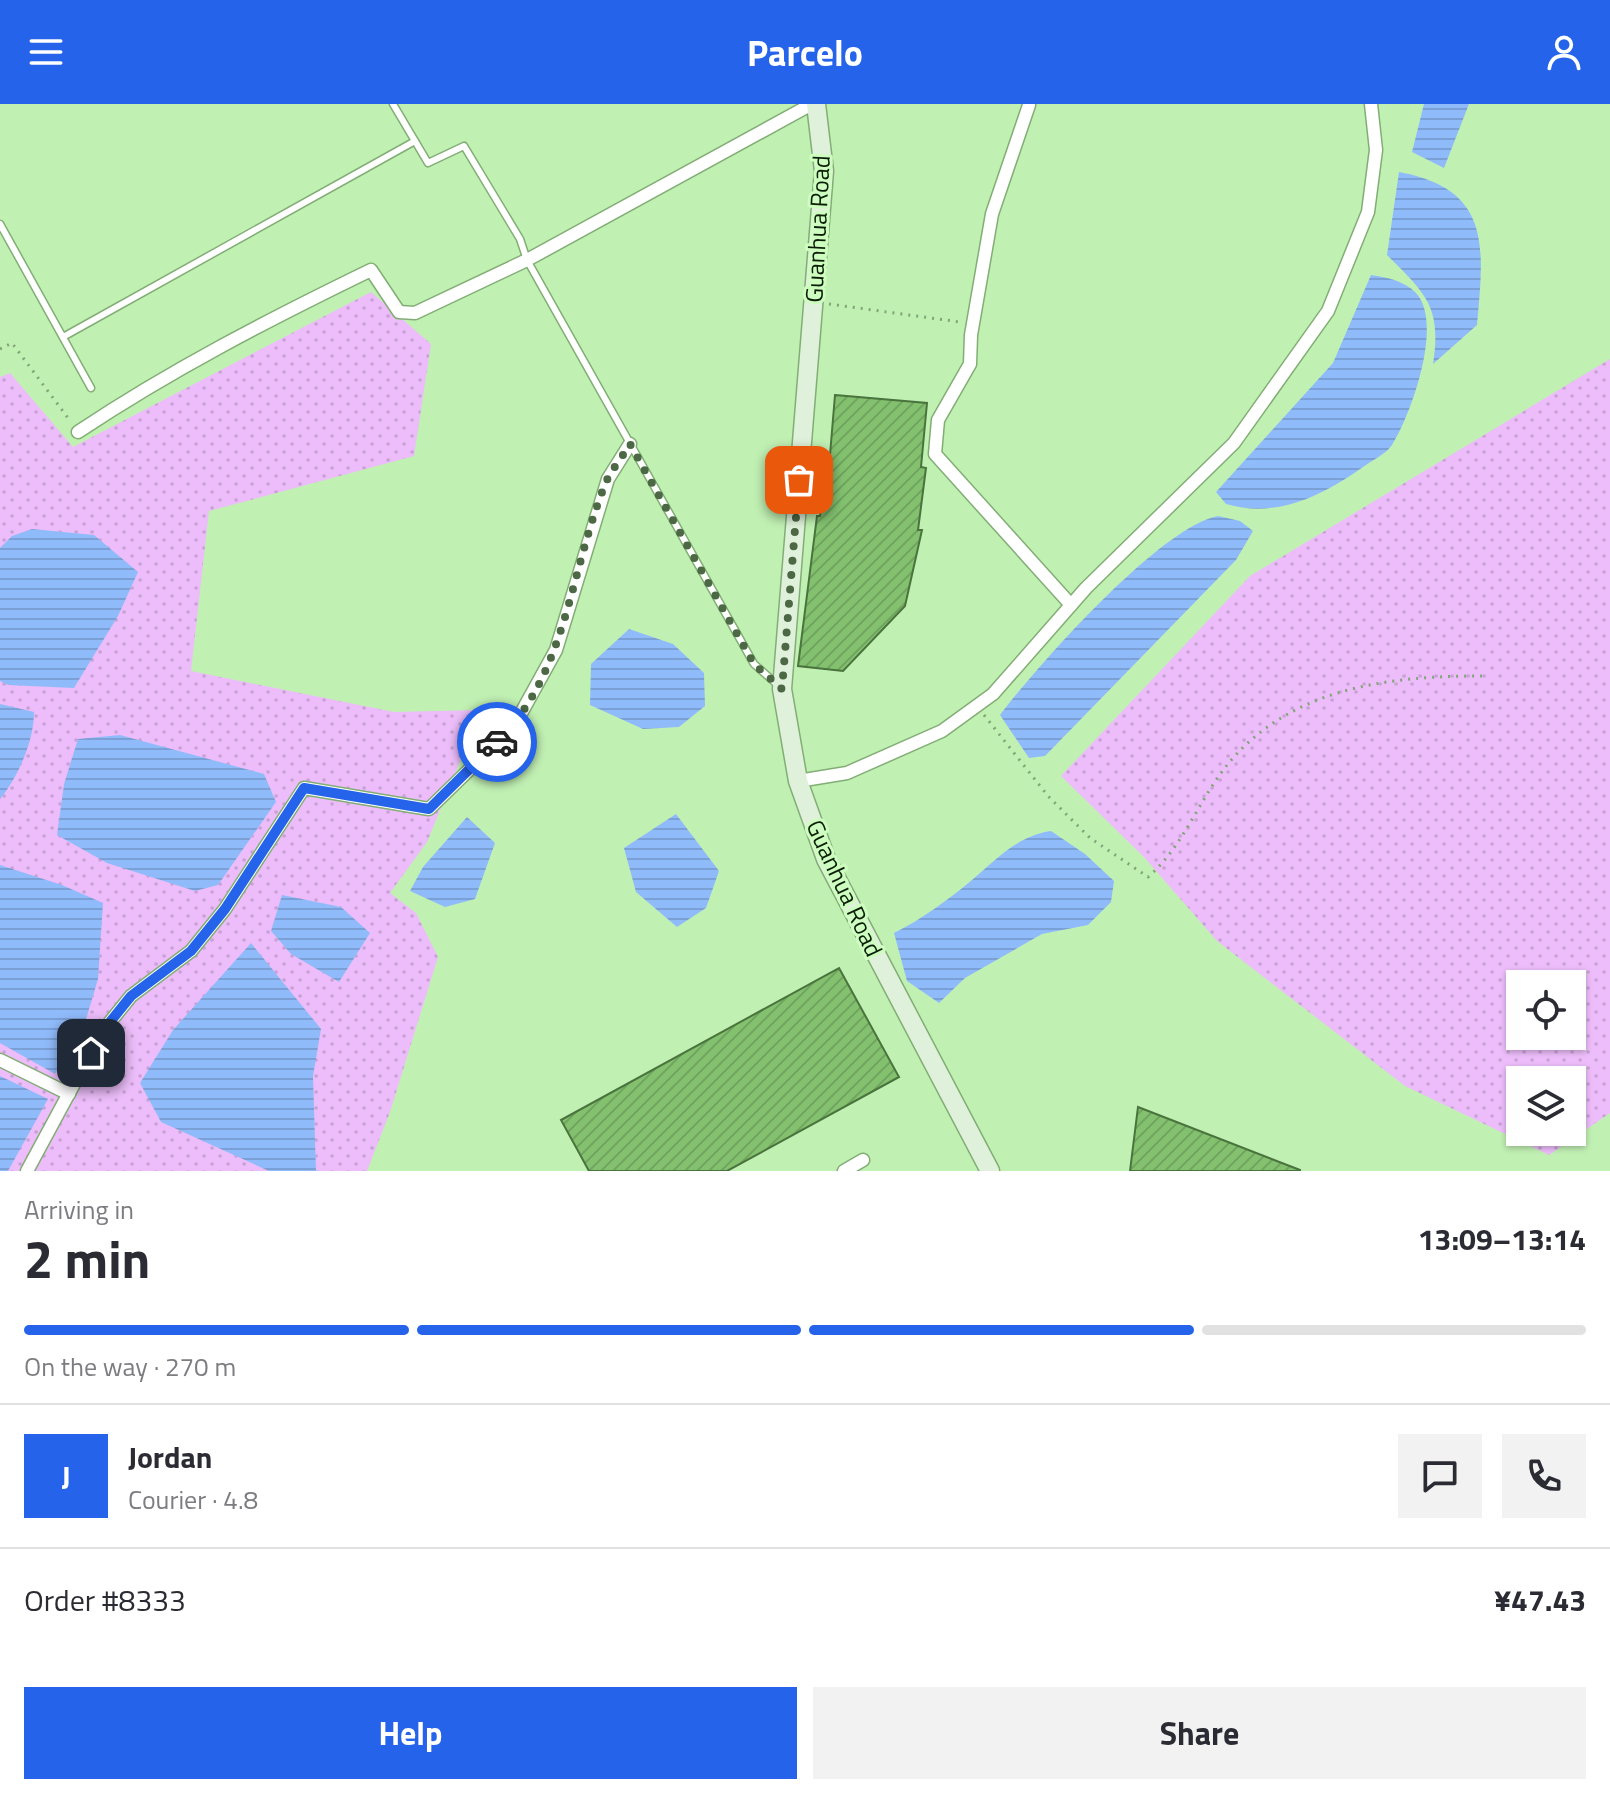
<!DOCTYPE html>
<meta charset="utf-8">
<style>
:root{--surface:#fff;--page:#f2f2f3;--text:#2b2b33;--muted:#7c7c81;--line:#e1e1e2;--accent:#2563eb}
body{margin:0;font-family:"Titillium Web",sans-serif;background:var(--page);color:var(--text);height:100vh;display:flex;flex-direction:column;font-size:30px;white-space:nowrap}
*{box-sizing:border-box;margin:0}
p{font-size:26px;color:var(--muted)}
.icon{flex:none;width:44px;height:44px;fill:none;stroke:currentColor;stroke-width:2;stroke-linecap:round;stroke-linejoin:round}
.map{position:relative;height:1067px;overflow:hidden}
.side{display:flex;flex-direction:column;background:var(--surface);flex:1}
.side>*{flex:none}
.fabs{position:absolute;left:1506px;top:866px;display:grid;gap:16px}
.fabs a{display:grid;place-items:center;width:80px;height:80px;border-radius:0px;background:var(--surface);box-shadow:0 2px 6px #0004;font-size:40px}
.pin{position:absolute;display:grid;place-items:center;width:68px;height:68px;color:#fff;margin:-34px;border-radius:16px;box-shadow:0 4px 12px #0006}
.courier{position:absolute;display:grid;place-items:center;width:80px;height:80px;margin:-40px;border:6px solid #2563eb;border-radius:50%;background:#fff;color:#222;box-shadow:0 2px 10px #0007}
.headline em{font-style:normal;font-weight:700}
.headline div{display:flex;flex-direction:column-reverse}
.headline{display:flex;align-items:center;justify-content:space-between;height:136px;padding:0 24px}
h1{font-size:52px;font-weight:700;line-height:60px}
.bar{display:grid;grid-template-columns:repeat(4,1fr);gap:12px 8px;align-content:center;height:96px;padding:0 24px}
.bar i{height:10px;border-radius:6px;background:var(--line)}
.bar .active{background:var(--accent)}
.bar p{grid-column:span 4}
.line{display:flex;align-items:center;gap:20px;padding:0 24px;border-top:2px solid var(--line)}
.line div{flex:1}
.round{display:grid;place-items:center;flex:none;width:84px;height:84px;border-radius:0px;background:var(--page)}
.cta{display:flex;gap:16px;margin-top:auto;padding:16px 24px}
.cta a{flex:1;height:92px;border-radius:0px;background:var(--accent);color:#fff;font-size:32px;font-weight:700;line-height:92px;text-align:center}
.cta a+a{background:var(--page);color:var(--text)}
header{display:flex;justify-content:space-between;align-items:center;height:104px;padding:0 24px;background:var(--accent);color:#fff;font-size:36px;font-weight:700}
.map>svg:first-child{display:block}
.grass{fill:url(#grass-dots);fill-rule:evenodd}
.water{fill:url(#water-rules)}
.building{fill:url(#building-hatch);stroke:#4a743d;stroke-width:2}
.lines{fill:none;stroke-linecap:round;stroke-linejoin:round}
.lane-casing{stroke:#82ae75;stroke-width:9}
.street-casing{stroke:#82ae75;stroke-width:15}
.secondary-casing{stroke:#82ae75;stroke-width:21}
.path{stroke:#81a576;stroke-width:3;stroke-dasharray:2 6;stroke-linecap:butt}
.lane{stroke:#fff;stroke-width:6}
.street{stroke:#fff;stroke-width:12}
.secondary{stroke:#dff1da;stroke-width:18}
.done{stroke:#4c6844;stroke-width:8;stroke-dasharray:0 14.4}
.route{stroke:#2563eb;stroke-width:10}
.labels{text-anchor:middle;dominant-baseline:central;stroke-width:6;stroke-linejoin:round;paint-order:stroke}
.street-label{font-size:24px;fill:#0d1e08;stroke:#cefdc0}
</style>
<header><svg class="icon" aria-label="menu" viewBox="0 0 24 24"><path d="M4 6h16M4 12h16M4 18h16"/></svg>Parcelo<svg class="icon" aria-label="person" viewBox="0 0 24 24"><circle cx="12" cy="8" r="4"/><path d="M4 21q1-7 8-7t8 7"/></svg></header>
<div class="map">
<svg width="1610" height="1067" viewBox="0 0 1610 1067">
<defs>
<pattern id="grass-dots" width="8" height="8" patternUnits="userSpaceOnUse" patternTransform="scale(2)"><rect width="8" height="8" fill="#ecbdfa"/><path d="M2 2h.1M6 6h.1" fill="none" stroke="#c9a2d5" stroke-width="1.8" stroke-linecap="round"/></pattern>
<pattern id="water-rules" width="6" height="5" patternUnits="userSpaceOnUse" patternTransform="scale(2)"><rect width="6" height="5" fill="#90bbfb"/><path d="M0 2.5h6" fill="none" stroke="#7ba0d6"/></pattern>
<pattern id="building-hatch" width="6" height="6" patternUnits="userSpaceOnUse" patternTransform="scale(2)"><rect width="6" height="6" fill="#83c16f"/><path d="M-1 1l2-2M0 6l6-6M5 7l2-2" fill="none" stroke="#70a55f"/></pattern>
</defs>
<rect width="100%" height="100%" fill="#c1f0b3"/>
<g class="grass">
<polygon points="371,188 431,240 414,352 209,407 191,567 394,608 481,606 427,738 390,789 416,809 438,853 390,1008 367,1067 0,1067 0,273 10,269 73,343"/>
<path d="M1610,255v754l-61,42 -144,-69 -188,-145 -73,-84 -83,-81 189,-200zM1520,880h52v52h-52zM1520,976h52v52h-52z"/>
</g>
<g class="water">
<polygon points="1424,0 1469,0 1444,64 1412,48"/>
<path d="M1399,68c93,17 85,75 78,153l-44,39c9,-58 -8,-71 -46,-109z"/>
<path d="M1371,171c17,3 32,5 45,18 28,30 -5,122 -24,152 -6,9 -21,16 -29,22 -41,29 -87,52 -137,37l-10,-12 117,-129z"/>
<path d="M1218,412l22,5 13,10 -17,29 -191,196 -16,2 -29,-43c37,-49 160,-188 218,-199z"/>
<polygon points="32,425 94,431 138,468 118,512 74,584 8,581 0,577 0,444 12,432"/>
<polygon points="629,525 673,540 704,569 705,602 679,623 643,625 590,601 591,560"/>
<path d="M0,600l34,8c0,29 -16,65 -34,87z"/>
<polygon points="120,631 264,670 276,698 218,781 195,787 107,759 57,731 64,680 78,635"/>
<polygon points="676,710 719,767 706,804 677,823 636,788 624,744"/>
<polygon points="467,713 495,739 475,795 445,803 410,787 423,763"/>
<path d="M1051,727l34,23 29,27 -3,21 -23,23 -46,9 -77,44 -26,25 -32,-22 -13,-48c28,-14 54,-33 78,-53 25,-21 45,-44 79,-49z"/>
<polygon points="0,761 62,781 103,799 98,875 84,922 55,970 0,939"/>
<polygon points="282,791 341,803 370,829 339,878 291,850 271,827"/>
<polygon points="251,839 321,925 313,972 316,1067 269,1067 161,1018 140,979 173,926"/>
<polygon points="0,972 48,995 8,1067 0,1067"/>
</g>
<g class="building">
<polygon points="835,291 927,299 921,363 926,364 918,426 922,426 905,502 843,567 798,562 817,412 820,412 830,351"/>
<polygon points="839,864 899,973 727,1067 589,1067 561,1016"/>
<polygon points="1138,1003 1300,1066 1300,1067 1130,1067"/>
</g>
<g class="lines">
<defs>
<g id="lane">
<polyline points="393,0 428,59 464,42 520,135 527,156 754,560 780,583"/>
<polyline points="0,120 91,284"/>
<polyline points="63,233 415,37"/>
</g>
<g id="street">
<polyline points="1029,1 992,110 971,231 970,260 938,316 935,350 1071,501"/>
<path d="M78,328c93,-62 192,-113 293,-162l28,42 16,1 112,-53 285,-156"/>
<polyline points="798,677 847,669 942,627 993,590 1086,484 1234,339 1328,207 1368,108 1376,46 1371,0"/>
<polyline points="0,956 69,990"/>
<polyline points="27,1067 102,928 131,892 191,847 225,805 304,684 429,705 514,622 556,546 608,375 630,340"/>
<polyline points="844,1067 863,1056"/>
</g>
<polyline id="secondary" points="816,0 824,67 782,585 798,677 826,755 990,1067"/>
</defs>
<use href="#lane" class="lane-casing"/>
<use href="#street" class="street-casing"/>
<use href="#secondary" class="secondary-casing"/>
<g class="path">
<polyline points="829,200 960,218"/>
<polyline points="0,245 12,239 71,318"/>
<path d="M984,611l64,81 42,42 58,39c38,-33 52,-82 85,-119 64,-72 160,-82 249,-82"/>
</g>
<use href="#lane" class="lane"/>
<use href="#street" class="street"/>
<use href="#secondary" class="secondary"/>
</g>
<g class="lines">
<path class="done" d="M497,638c71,-69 73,-175 110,-262 6,-12 16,-24 23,-36l124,220 28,25 17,-209"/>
<polyline class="route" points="91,949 102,928 131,892 191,847 225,805 304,684 429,705 497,638"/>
</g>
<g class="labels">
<g class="street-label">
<text transform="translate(817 125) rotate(-87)">Guanhua Road</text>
<text transform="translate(845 784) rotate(65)">Guanhua Road</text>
</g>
</g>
</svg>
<div class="fabs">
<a><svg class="icon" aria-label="locate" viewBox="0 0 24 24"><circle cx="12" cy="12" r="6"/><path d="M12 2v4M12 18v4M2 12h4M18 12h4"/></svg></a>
<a><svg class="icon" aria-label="layers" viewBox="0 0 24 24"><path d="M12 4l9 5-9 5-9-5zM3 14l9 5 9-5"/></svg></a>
</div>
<div class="pin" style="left:799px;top:376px;background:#ea580c"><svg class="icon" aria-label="bag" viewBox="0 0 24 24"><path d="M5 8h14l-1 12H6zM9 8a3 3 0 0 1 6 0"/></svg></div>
<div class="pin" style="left:91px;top:949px;background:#1f2937"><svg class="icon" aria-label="home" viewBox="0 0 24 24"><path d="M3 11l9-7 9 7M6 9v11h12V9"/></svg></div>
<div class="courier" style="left:497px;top:638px"><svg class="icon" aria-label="car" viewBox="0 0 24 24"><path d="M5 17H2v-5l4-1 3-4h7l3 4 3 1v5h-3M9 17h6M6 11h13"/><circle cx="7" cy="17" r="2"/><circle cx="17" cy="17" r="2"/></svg></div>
</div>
<section class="side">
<div class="headline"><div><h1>2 min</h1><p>Arriving in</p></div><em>13:09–13:14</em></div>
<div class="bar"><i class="active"></i><i class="active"></i><i class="active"></i><i></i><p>On the way · 270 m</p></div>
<div class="line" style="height:144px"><b class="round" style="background:var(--accent);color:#fff">J</b><div><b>Jordan</b><p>Courier · 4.8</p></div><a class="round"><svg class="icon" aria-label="chat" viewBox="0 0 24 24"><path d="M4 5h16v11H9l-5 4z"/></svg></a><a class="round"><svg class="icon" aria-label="phone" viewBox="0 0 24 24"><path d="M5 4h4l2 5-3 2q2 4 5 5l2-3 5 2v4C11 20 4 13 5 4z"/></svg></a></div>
<div class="line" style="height:104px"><div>Order #8333</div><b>¥47.43</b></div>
<div class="cta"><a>Help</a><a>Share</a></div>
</section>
